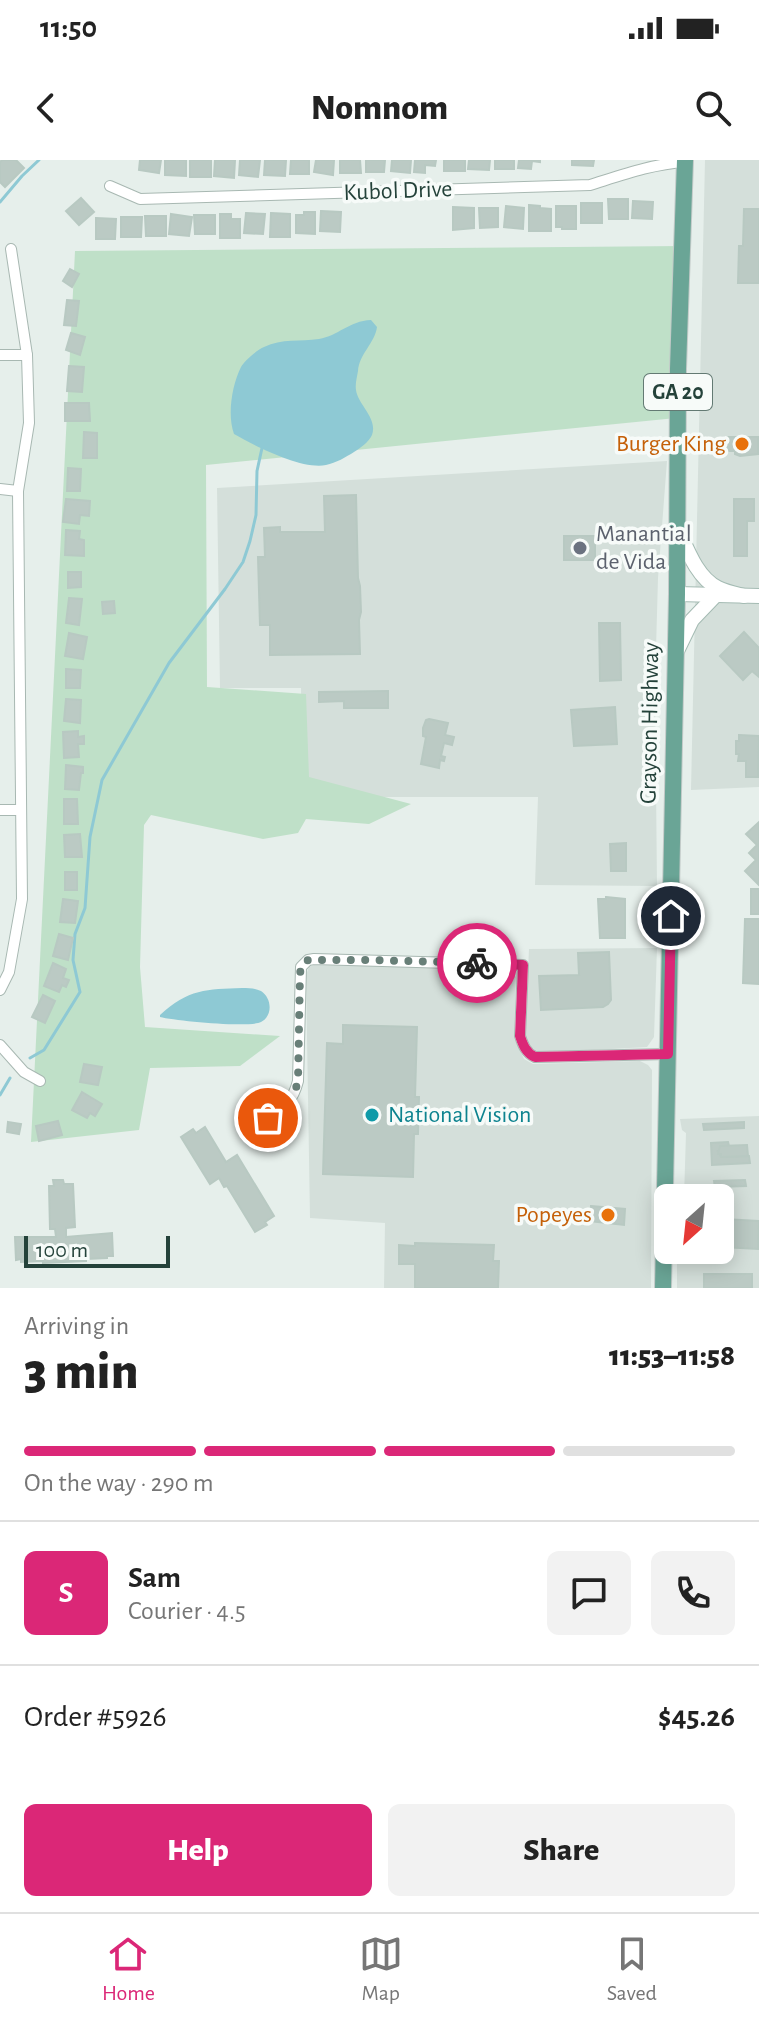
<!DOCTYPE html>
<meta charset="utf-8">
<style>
:root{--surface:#fff;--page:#f2f2f2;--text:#222;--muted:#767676;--line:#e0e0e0;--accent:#db2777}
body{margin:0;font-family:"Alegreya Sans",sans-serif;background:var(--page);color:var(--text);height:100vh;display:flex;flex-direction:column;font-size:30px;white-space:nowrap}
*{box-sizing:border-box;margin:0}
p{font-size:26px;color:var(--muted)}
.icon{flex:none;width:44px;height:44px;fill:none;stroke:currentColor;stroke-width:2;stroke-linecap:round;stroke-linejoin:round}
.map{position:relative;height:1128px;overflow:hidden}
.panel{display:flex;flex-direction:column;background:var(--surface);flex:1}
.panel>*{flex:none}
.needle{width:52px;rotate:207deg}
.fabs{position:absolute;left:654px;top:1024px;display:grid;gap:16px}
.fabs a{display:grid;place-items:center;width:80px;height:80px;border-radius:12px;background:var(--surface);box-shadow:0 4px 20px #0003;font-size:40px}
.scale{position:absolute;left:24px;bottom:20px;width:146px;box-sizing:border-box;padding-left:8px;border:4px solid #24423a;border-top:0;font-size:22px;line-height:28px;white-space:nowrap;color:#24423a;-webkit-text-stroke:6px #f7fbf9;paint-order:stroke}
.pin{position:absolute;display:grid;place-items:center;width:68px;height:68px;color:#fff;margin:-34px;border:4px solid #fff;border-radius:50%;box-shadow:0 2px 8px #0007}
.courier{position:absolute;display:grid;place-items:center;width:80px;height:80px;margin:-40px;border:6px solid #db2777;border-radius:50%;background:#fff;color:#222;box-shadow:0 2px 10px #0007}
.headline em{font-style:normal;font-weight:800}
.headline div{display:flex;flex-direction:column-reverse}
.headline{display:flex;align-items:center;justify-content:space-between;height:136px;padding:0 24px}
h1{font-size:52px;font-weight:800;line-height:60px}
.bar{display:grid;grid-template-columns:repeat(4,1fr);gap:12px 8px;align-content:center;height:96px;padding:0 24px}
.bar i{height:10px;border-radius:6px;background:var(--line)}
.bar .on{background:var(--accent)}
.bar p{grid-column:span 4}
.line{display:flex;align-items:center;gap:20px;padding:0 24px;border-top:2px solid var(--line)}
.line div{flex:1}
.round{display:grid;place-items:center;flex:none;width:84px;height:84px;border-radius:12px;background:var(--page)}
.cta{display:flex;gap:16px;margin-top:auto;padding:16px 24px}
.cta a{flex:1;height:92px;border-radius:12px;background:var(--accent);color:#fff;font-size:32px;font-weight:800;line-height:92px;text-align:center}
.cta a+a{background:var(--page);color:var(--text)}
.status{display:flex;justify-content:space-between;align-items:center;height:56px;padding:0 40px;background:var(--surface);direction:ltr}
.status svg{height:22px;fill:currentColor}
header{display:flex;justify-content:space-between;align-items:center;height:104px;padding:0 24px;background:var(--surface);font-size:36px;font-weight:800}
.tab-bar{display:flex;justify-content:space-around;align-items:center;height:112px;border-top:2px solid var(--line);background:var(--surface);font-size:22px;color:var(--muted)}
.tab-bar a{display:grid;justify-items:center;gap:4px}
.tab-bar .on{color:var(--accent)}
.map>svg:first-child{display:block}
.built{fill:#d4dfda}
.green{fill:#bfe0c8}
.water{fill:#8ec9d4}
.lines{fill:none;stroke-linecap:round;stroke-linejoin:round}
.stream{stroke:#8ec9d4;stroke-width:3}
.building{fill:#bbcac4;stroke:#b8c9c2;stroke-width:2}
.street-casing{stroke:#a8b8b2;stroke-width:12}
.secondary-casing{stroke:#a4bbb3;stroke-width:16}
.primary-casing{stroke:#c2cac8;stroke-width:18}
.street{stroke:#fff;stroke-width:10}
.secondary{stroke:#fff;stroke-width:14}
.primary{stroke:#6aa596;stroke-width:16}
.done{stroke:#687f78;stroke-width:8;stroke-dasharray:0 14.4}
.route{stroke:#db2777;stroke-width:10}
.food-dot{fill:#e8710a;stroke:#f7fbf9;stroke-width:3}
.worship-dot{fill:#6b7280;stroke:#f7fbf9;stroke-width:3}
.culture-dot{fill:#0f9aa8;stroke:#f7fbf9;stroke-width:3}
.labels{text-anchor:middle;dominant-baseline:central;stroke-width:7;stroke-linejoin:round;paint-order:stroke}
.shield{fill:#f7fbf9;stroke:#637a73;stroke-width:2}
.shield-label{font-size:22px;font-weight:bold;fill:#24423a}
.street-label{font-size:24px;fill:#24423a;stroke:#f7fbf9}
.food-label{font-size:24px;fill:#c56008;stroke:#f7fbf9;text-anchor:end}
.worship-label{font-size:24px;fill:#5b616d;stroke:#f7fbf9;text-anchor:start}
.culture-label{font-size:24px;fill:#0d838f;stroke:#f7fbf9;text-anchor:start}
</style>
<div class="status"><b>11:50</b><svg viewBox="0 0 49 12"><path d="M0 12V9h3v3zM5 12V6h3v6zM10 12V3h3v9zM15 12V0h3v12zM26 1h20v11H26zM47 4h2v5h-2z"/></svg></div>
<header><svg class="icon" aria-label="back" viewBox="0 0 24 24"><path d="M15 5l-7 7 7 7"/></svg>Nomnom<svg class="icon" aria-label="search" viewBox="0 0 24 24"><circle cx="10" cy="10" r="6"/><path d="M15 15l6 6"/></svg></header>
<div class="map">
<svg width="759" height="1128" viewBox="0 0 759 1128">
<rect width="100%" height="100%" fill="#e6efeb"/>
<g class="built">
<polygon points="705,0 759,0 759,627 691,630"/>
<polygon points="667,301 658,418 655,524 657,726 535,725 538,637 303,637 301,528 220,528 217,328"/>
<polygon points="657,788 654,877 647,887 540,893 531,887 525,876 529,789"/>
<polygon points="314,805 509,809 516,817 514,878 524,899 533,904 640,901 648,905 652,910 651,1128 384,1128 385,1063 310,1058 306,815 309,807"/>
<polygon points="759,956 759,1128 677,1128 677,1101 681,1090 720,1090 720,1038 684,1038 686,973 682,970 680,959"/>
</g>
<polygon class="green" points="683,86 676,258 206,305 207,527 306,534 309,617 411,644 369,664 306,659 298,673 263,679 151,655 144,665 140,807 145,867 280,876 240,906 150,908 139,970 31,982 75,91"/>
<g class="water">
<path d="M371,160l6,7c-2,16 -18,27 -19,44 -1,6 -3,13 -2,19 2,15 22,28 16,45 -3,7 -12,13 -18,17 -8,5 -18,11 -28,13 -24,5 -71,-19 -92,-31 -7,-19 -2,-49 7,-67 3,-6 16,-17 23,-20 18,-9 36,-5 55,-8 19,-3 30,-18 52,-19z"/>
<path d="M242,828c7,0 13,0 19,3 11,7 12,25 0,31 -12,6 -85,-1 -101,-5v-2c28,-26 47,-26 82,-27z"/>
</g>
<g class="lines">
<g class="stream">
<polyline points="0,42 22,16 39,0"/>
<polyline points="30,898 44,890 80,832 73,800 75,774 85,748 90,677 102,620 169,503 225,429 243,402 250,381 256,355 257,311 262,288"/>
<polyline points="0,935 10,918"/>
</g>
</g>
<g class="building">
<polygon points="2,0 16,0 24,8 5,27 0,22 0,2"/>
<polygon points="140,0 161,0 159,13 139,10"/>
<polygon points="165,0 186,0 186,16 165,15"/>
<rect x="190" y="0" width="21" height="17"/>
<polygon points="215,0 235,0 234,18 214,16"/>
<polygon points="240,0 260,0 258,17 239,15"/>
<polygon points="265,0 286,0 285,16 264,15"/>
<polygon points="291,0 309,0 309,14 290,14"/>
<polygon points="316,0 334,0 333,15 314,12"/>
<polygon points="340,0 360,0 361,13 340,13"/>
<polygon points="366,0 385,0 384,12 366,12"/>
<polygon points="392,0 411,0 410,13 391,11"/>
<polygon points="415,0 436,0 435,6 425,5 425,13 414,12"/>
<rect x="444" y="0" width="21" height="11"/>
<polygon points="469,0 490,0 489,10 468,9"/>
<rect x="495" y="0" width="19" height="9"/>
<polygon points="519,0 540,0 540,2 532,1 531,9 518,8"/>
<polygon points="572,0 594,0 593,6 572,5"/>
<polygon points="81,38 94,52 79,65 66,51"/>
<polygon points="608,39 628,39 628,59 609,59"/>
<polygon points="633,41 653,42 652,59 632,58"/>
<rect x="581" y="43" width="21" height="20"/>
<polygon points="529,45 540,46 540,48 551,49 551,71 529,71"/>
<polygon points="506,46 524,48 523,69 504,67"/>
<polygon points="556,46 576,46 576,69 562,69 562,67 556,67"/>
<polygon points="453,47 474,48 474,68 453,70"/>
<polygon points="479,48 498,48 498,67 480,68"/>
<polygon points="744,49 759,49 759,123 738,123 739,86 743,86"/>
<polygon points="321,51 341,52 340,72 320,71"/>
<polygon points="304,52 315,52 315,74 296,73 296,55 304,55"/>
<polygon points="246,53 265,54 263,74 244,73"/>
<polygon points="271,53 290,54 290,77 270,77"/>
<polygon points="171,54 192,57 189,76 169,74"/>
<polygon points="220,54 231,54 231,59 240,59 240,78 220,78"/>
<polygon points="194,55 215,55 215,74 195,74"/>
<polygon points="145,56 166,56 166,76 146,76"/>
<polygon points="121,57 142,57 141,77 121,77"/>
<polygon points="96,58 116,59 115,79 96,79"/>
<polygon points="70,109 79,114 72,127 63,121"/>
<polygon points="67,140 79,141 76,166 64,165"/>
<polygon points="71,173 85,177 80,195 66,190"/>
<polygon points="69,206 84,207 82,232 67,231"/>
<polygon points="65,243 89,243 90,261 65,261"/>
<polygon points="84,272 97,273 97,298 83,298"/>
<polygon points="725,277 758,277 758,294 740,296 735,294 735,291 725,291"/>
<polygon points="68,308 81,309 80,331 67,331"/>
<polygon points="356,335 358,418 360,426 361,452 359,460 360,494 270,495 270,465 260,465 258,397 265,397 264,368 280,367 280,372 325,372 324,336"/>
<polygon points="66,339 90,341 89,356 80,355 79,364 63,362"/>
<polygon points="734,339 754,339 754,361 747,361 747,396 734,396"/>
<polygon points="66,370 80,371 79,379 84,380 84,396 65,395"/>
<rect x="564" y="376" width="31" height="24"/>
<polygon points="68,412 81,412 81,427 68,428"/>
<polygon points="69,438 82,439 79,465 66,463"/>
<polygon points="114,441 115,453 103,454 102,442"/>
<polygon points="599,463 620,463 621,520 600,521"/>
<polygon points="744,472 759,488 759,517 752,511 743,520 720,496"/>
<polygon points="69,473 87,477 83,499 65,496"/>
<polygon points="66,509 81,510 80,528 66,528"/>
<polygon points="388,531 388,548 344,548 344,541 319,542 319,532"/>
<polygon points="66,539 81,540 80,563 64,561"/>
<polygon points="615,547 617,584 574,586 571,550"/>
<polygon points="429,559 448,563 445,575 454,577 452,585 444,583 441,596 445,597 444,601 440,600 439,608 421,604 426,577 423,576 423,568 426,560"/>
<polygon points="78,571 78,577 84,576 84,584 78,584 79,597 64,598 63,572"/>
<polygon points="739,575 759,576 758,617 746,617 746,601 738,601 739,594 736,594 736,581 739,581"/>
<polygon points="66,605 83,607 83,613 81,613 79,630 65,629"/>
<polygon points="64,639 77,639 78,664 64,664"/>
<polygon points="759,662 759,725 745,711 756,700 749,693 757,685 746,674"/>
<polygon points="80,674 82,697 65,697 64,675"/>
<polygon points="626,683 626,711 611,711 610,684"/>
<rect x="65" y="712" width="12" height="18"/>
<rect x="751" y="729" width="8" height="25"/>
<polygon points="606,737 625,739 625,778 600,778 598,739 606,739"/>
<polygon points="63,739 78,741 75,763 60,762"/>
<polygon points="745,759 759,759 759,824 743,823"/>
<polygon points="59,774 73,778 68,800 53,796"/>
<polygon points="609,792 611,840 608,844 603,847 541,850 539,816 579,815 578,793"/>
<polygon points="53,803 66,809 63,818 69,820 66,827 62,825 59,832 44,826"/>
<polygon points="43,835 55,841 45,863 32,857"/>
<polygon points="343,865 417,867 415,937 419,937 418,974 414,974 413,1017 323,1014 327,883 343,884"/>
<polygon points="84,904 102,907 98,925 80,922"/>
<polygon points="82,932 102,944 95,956 90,953 87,958 72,950"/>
<polygon points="58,961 62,975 39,981 36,966"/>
<polygon points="8,962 21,964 19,974 7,972"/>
<polygon points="744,962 744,968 704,970 703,964"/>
<polygon points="205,967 226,1002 237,995 274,1056 265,1062 267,1065 255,1072 227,1026 224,1027 219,1018 210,1024 181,977 193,969 196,973"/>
<polygon points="728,982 729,986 720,986 720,991 718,991 721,997 749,996 750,1003 712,1005 711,983"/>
<polygon points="747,985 748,996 721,997 721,994 718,994 720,986"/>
<polygon points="53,1020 63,1020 64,1024 73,1024 75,1067 66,1068 66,1077 112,1073 113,1096 107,1096 107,1098 86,1099 86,1101 43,1103 43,1101 21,1102 21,1099 16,1100 15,1077 56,1077 55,1069 50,1069 49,1026 54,1026"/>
<polygon points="745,1020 746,1026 715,1027 714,1021"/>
<polygon points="591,1046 625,1049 624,1065 590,1061"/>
<polygon points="724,1059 759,1061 758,1089 722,1087 720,1069 723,1070"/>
<polygon points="415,1083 494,1085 493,1101 499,1101 498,1128 415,1128 415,1104 399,1104 399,1085 415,1086"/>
<rect x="704" y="1114" width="48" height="14"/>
</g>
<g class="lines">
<defs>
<g id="street">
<path d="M110,26l30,13 450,-14c32,-10 62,-21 95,-23"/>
<polyline points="0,195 27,195"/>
<polyline points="0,329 18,331"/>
<polyline points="0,650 21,650"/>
<polyline points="0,830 9,812 22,739 18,331 29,263 27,195 11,89"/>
<polyline points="0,885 24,912 40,921"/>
<path d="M268,958c17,-11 25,-17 30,-37l3,-114 7,-7 6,-1 209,6 -3,71c3,9 6,17 15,21l133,-3"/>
</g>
<g id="secondary">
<path d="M678,369c9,20 19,49 40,59 8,4 18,6 26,8"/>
<polyline points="677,434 759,436"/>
<polyline points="677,491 692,460 715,436"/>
</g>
<polyline id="primary" points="663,1128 677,434 678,209 685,0"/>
</defs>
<use href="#street" class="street-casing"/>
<use href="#secondary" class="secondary-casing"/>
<use href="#primary" class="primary-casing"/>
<use href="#street" class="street"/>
<use href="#secondary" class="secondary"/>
<use href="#primary" class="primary"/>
</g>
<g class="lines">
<path class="done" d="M268,958c17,-11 25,-17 30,-37l2,-107 1,-7 7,-7h63l106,3"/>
<path class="route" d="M477,803l46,2 -3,71c3,9 6,17 15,21l133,-3 3,-138"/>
</g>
<g class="food-dot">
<circle cx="742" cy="284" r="8"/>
<circle cx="608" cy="1055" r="8"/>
</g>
<circle class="worship-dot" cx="580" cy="388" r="8"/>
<circle class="culture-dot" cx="372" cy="955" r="8"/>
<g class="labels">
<rect class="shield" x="644" y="214" width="68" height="36" rx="6"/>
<g class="shield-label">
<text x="678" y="232">GA 20</text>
</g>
<g class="street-label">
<text transform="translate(398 31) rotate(-2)">Kubol Drive</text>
<text transform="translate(650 563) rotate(-89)">Grayson Highway</text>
</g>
<g class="food-label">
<text x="726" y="284">Burger King</text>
<text x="592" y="1055">Popeyes</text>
</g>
<g class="worship-label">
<text x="596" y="374">Manantial<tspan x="596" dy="28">de Vida</tspan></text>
</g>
<g class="culture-label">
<text x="388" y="955">National Vision</text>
</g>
</g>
</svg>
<div class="fabs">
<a><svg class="needle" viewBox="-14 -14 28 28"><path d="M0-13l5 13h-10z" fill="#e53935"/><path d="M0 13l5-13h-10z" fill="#767676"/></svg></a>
</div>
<div class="scale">100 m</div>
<div class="pin" style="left:268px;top:958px;background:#ea580c"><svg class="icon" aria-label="bag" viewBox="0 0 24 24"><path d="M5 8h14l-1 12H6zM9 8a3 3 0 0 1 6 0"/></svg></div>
<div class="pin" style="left:671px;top:756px;background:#1f2937"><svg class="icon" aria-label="home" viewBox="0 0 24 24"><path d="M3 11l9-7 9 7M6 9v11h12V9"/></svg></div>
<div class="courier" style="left:477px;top:803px"><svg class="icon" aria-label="bike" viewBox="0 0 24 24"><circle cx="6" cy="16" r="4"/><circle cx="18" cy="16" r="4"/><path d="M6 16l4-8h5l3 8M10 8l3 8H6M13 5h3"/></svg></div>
</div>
<section class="panel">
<div class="headline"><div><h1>3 min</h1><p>Arriving in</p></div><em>11:53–11:58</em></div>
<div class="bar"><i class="on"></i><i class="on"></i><i class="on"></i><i></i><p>On the way · 290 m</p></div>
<div class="line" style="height:144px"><b class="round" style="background:var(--accent);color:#fff">S</b><div><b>Sam</b><p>Courier · 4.5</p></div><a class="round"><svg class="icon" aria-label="chat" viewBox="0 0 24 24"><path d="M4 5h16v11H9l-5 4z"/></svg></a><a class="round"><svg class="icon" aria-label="phone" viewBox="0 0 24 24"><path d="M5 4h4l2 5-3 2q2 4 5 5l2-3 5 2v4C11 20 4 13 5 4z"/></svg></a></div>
<div class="line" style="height:104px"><div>Order #5926</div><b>$45.26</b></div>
<div class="cta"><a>Help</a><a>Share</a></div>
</section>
<nav class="tab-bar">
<a class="on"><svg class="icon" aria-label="home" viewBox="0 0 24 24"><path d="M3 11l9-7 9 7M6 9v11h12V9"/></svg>Home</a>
<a><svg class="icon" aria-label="map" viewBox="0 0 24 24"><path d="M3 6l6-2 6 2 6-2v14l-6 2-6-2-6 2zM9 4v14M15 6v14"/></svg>Map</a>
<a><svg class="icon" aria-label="saved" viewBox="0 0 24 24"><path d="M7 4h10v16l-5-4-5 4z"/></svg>Saved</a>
</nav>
